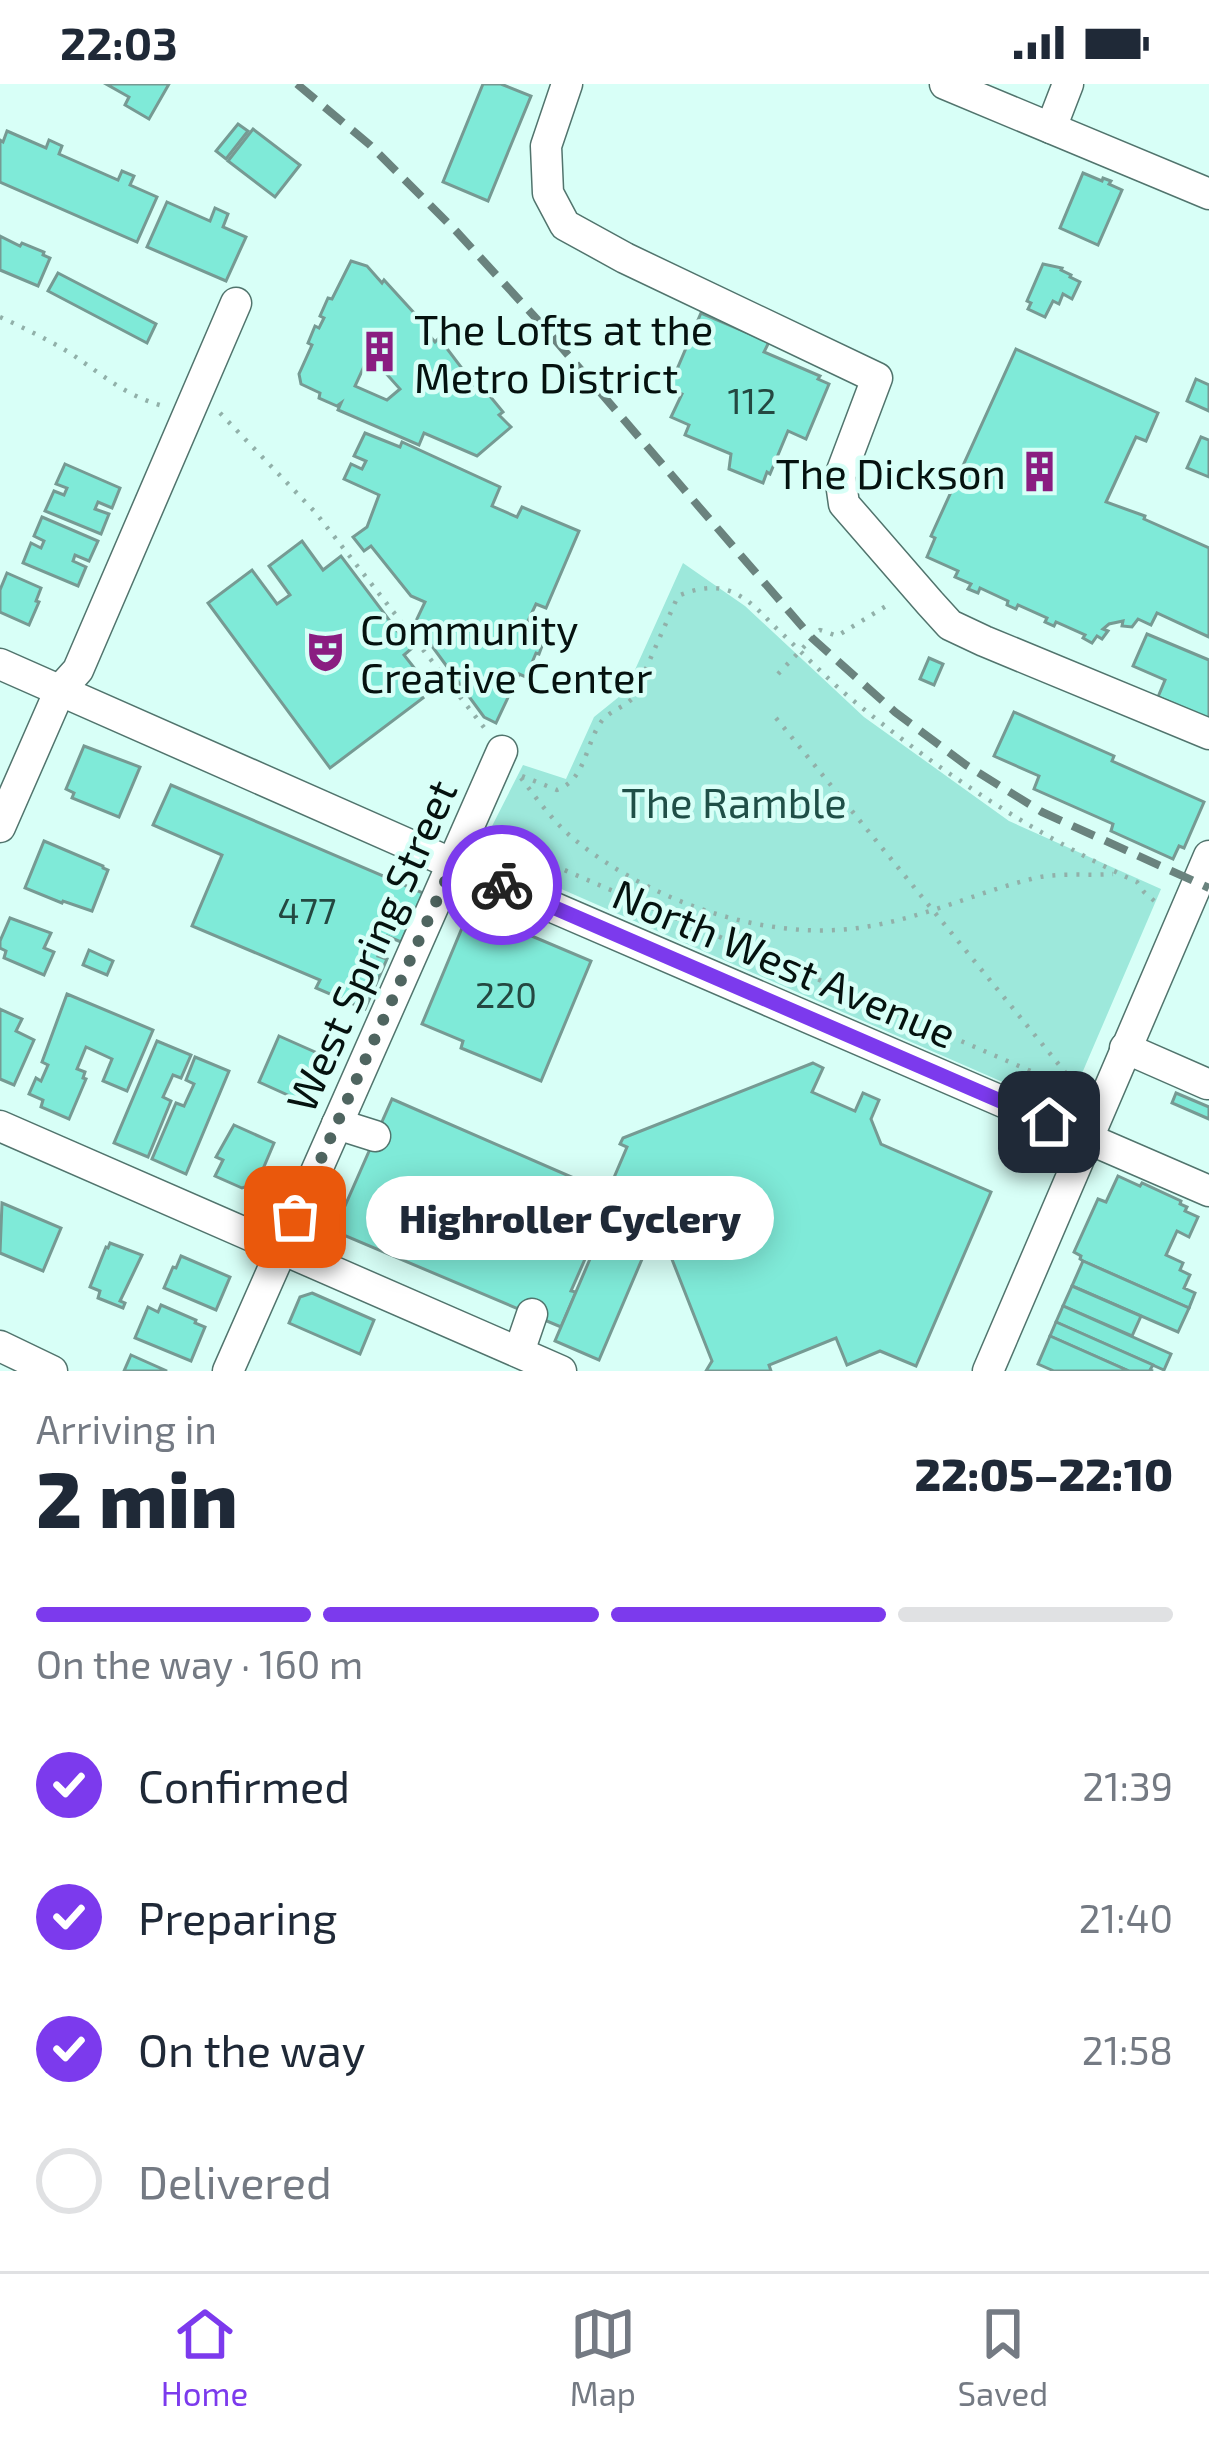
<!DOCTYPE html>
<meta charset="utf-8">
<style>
:root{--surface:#fff;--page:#f6f6f7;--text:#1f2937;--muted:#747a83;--line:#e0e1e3;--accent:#7c3aed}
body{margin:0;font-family:"Exo 2",sans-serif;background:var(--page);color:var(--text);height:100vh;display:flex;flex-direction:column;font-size:45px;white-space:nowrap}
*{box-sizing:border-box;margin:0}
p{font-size:39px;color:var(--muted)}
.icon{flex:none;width:66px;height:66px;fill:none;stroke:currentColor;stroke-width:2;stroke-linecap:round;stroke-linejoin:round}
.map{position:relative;height:1287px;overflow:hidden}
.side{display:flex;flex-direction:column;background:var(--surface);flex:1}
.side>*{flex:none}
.pin{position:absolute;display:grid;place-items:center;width:102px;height:102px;color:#fff;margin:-51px;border-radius:24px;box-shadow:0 6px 18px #0006}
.courier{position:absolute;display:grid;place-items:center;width:120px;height:120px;margin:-60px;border:9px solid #7c3aed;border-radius:50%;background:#fff;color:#222;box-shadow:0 3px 15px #0007}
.bubble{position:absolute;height:84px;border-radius:42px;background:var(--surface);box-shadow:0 6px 30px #0003;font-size:39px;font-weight:800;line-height:84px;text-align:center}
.overview em{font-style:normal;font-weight:800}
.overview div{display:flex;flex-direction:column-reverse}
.overview{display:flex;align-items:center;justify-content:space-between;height:204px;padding:0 36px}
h1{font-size:78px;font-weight:800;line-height:90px}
.bar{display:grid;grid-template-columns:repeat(4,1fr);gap:18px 12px;align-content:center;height:144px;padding:0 36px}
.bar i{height:15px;border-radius:9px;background:var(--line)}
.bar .active{background:var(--accent)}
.bar p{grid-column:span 4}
ol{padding:0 36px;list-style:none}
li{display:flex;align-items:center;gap:36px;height:132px}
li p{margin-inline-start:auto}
li .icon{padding:12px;border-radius:50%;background:var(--accent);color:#fff;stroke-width:4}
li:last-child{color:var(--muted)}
li i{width:66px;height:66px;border:6px solid var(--line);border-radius:50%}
.status{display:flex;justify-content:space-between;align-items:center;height:84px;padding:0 60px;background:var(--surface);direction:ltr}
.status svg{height:33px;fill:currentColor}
.tab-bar{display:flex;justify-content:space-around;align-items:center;height:168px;border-top:3px solid var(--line);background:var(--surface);font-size:33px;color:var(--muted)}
.tab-bar a{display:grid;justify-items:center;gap:6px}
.tab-bar .active{color:var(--accent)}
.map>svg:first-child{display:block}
.green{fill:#9de8db}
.building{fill:#7fead8;stroke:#769a93;stroke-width:3;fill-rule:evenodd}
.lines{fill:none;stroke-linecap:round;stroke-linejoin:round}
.minor-casing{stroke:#51746d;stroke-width:33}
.path{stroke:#91b0a9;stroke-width:4.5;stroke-dasharray:3 9;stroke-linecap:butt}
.minor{stroke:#fff;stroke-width:30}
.rail{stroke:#6a837e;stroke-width:8;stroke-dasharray:24 12;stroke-linecap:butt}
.done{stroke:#4f6560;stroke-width:12;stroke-dasharray:0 21.6}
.route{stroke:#7c3aed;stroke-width:15}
.labels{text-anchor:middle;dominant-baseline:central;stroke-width:9;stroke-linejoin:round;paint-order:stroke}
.number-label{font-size:36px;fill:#244841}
.poi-label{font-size:42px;fill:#05120f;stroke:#d8fff7;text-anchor:start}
.park-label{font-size:42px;fill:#1f4f47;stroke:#d8fff7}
.street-label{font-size:42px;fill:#05120f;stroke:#d8fff7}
</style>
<div class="status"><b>22:03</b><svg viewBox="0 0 49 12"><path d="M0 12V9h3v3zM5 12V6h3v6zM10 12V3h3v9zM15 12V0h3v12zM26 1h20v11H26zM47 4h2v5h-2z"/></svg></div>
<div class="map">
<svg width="1209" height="1287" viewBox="0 0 1209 1287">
<rect width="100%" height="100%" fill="#d8fff7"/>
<polygon class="green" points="683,479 745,522 864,633 1009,737 1161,805 1077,1001 1053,1020 559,804 514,780 488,750 523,681 566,695 594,633 625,608"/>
<g class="building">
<polygon points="106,0 169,0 149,35 125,21 129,13"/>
<polygon points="483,0 501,0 531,12 488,117 443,98"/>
<polygon points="238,40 248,47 226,75 216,67"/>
<polygon points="253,45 300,81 275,113 228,77"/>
<polygon points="7,47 46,64 49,56 62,62 59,70 118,96 122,87 134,92 130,101 157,113 137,158 0,98 0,56 3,58"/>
<polygon points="1083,89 1102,97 1103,94 1111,97 1109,100 1122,106 1098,161 1060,144"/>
<polygon points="167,118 210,137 215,124 228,130 223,143 246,153 226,197 147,163"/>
<polygon points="0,152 20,162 22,159 44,168 43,171 50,174 38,202 0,186"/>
<path d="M351,177l16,5 15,17 2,-3 42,46 -3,2 12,14 4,-4 37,49 4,-3 23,28 -4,3 12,12 -34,29 -53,-23 -5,12 -81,-35 3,-7 -4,3 -18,-8 1,-5 -19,-9 -2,-10 13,-29 -4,-2 7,-17 4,2 5,-10 -4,-2 8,-18 4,1zM367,276h7l26,29 -13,11 -32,-14z"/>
<polygon points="1043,180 1062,184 1061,186 1071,191 1070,193 1080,198 1072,215 1063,210 1059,220 1053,217 1045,233 1028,225 1031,219 1027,217"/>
<polygon points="58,189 156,240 147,259 48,207"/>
<polygon points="701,229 769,258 764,268 820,292 818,295 829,300 806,355 788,347 770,390 767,388 763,399 729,385 731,370 685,351 689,341 671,333 682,310 669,304"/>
<polygon points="1016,265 1158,329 1146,357 1136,353 1106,418 1145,432 1144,435 1209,464 1209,553 1157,529 1151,541 1138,535 1132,543 1122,542 1123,537 1109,540 1103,545 1108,547 1102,555 1097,552 1092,559 1083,554 1085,551 1056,538 1054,542 1045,538 1047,534 1018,521 1016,525 1007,521 1008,517 980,504 978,509 968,505 971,500 955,493 958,487 927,473 935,454 931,452"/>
<polygon points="1196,295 1209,301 1209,327 1187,317"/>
<polygon points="365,349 400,363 402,358 500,403 492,422 517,433 522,423 579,447 546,524 536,520 521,552 542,562 539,570 536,569 526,593 519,590 496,639 484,633 415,539 425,518 411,512 371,462 364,467 353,453 367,443 379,411 344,395 351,380 362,385 366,377 354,372"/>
<polygon points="1201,353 1209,356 1209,393 1187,384"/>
<polygon points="65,380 120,404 112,424 98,418 95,425 109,430 101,450 45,427 54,407 64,411 67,404 56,400"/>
<polygon points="42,433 98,457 89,477 75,471 73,477 86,483 78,502 23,479 31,459 41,464 44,457 34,452"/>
<polygon points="302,457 323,486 341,472 411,565 404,571 423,595 414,602 423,614 330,684 208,519 252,486 277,520 290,511 269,482"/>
<polygon points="7,489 41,504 36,517 39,518 29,541 0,528 0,506"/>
<polygon points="1147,550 1209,576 1209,635 1158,613 1165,596 1133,582"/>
<polygon points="929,574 943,580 934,601 920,595"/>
<polygon points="1014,628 1114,672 1112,677 1204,718 1184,764 1179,762 1173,775 1111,747 1113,740 1034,705 1039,692 994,672"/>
<polygon points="84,662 140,683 119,733 72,714 74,709 66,705"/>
<polygon points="171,701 423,809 401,858 387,852 378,872 387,875 365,925 316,904 320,896 192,842 222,771 153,741"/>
<polygon points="44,757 103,782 103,784 108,786 92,827 63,817 62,819 25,804"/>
<polygon points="467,832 505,849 508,842 591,877 541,997 461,964 463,957 422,940"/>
<polygon points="10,834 51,849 44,864 54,868 44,891 4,874 6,867 0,864 0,857"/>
<polygon points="89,866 113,877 107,891 83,881"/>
<polygon points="67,910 153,946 127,1007 103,997 112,975 86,963 77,985 85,988 83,994 86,995 69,1035 41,1023 43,1016 29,1010 36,994 41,997 48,981 42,978"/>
<polygon points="0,925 22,935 16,947 34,956 14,1001 0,995"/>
<polygon points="279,952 324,972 315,991 310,989 301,1017 259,998"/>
<polygon points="157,957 191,971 181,994 173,991 163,1013 171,1017 148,1073 114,1059"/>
<polygon points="195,973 229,987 186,1090 152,1075 176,1019 184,1022 194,1000 186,996"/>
<polygon points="813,979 823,984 812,1008 855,1027 863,1009 879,1016 871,1035 881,1060 991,1108 916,1282 880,1267 847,1281 836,1254 769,1281 771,1287 706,1287 712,1277 662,1150 601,1124 627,1063 620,1060 623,1054"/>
<polygon points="1176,1009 1209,1023 1209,1035 1172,1019"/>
<polygon points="392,1015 599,1105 585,1175 571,1207 576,1208 561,1243 334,1147"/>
<polygon points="234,1041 274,1059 257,1099 242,1104 215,1092 223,1076 216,1073"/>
<polygon points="1118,1092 1140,1102 1142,1099 1181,1117 1180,1120 1187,1123 1185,1127 1198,1133 1189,1153 1177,1147 1166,1171 1183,1179 1180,1186 1190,1191 1184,1204 1195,1209 1189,1224 1083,1177 1080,1175 1081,1172 1074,1168 1098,1115 1106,1118"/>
<polygon points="2,1119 61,1144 43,1187 0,1169"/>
<polygon points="610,1128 654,1147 599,1276 555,1257"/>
<polygon points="110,1159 142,1171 120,1217 125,1219 123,1224 98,1214 100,1207 90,1203 106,1163 108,1164"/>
<polygon points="181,1172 230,1193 216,1226 164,1204 173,1183 176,1184"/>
<polygon points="1083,1177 1189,1224 1178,1248 1072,1202"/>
<polygon points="1072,1202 1141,1232 1132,1252 1063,1222"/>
<polygon points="312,1209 374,1236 360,1270 289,1239 300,1213"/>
<polygon points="161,1221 196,1236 195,1239 205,1243 191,1277 135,1254 148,1223 158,1228"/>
<polygon points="1063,1222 1171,1270 1164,1286 1056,1238"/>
<polygon points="1056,1238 1153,1281 1150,1286 1153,1287 1129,1287 1050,1252"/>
<polygon points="1050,1252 1129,1287 1054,1287 1038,1280"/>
<polygon points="131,1271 167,1287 124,1287"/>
</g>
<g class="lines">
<defs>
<g id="minor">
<polyline points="567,0 546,62 548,109 565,141 625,174 877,294 840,392 844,420 930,519 950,541 984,557 1209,650"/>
<polyline points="945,0 1209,110"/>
<polyline points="1051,44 1068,0"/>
<polyline points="0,580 453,780 1209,1107"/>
<polyline points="0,743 60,606 78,586 236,219"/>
<polyline points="1125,964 1207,1000"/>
<polyline points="337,1040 375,1052"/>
<polyline points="0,1042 561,1287"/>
<polyline points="0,1262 52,1287"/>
<polyline points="519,1268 532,1230"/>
<polyline points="228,1287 502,667"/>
<polyline points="988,1287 1209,772"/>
</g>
</defs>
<use href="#minor" class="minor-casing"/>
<g class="path">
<path d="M0,233c24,11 47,22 70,36 33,22 54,42 93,53"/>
<polyline points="220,329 315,428 486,646"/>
<polyline points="778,590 820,546 837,552 891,519"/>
<polyline points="776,634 1078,1004"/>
<path d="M522,692l35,14c29,-11 28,-45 44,-68 8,-11 22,-14 32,-24l45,-102c21,-9 43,-12 62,0 14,8 24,20 35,31 25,23 48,48 74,70 88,73 184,137 288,185l7,10 15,13"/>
<path d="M521,694c16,21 33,45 54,62 76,61 191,103 290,87 57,-9 111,-34 166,-48 25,-7 56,-3 82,-5"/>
<polyline points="502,773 511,763 1077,1007"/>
</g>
<use href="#minor" class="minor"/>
<polyline class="rail" points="297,0 370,61 456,147 544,243 812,554 895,628 966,681 1042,728 1209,804"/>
</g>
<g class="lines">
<polyline class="done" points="295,1133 453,780 502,801"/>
<polyline class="route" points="502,801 1049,1038"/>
</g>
<defs>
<symbol id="building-bare" viewBox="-9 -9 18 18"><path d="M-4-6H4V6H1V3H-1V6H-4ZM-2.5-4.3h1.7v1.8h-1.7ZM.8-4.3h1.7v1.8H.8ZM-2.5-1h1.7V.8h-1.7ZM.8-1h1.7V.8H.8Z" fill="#8a1d81" stroke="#d8fff7" stroke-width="2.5" paint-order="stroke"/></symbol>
<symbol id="theatre-bare" viewBox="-9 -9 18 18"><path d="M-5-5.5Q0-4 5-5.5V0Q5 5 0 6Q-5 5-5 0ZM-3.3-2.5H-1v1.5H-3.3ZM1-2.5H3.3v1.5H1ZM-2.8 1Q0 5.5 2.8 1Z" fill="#8a1d81" stroke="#d8fff7" stroke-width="2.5" paint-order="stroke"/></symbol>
</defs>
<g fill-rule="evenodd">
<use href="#building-bare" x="350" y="238" width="59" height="59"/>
<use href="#building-bare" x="1010" y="358" width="59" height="59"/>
<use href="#theatre-bare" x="296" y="538" width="59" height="59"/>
</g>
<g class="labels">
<g class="number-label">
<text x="752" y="315">112</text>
<text x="307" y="825">477</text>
<text x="506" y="909">220</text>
</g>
<g class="poi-label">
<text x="414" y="244">The Lofts at the<tspan x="414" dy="48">Metro District</tspan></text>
<text x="1006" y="388" text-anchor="end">The Dickson</text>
<text x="360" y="544">Community<tspan x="360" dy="48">Creative Center</tspan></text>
</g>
<g class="park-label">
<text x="734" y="717">The Ramble</text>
</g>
<g class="street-label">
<text transform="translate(370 861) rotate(-66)">West Spring Street</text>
<text transform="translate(785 878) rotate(23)">North West Avenue</text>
</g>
</g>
</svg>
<div class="pin" style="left:295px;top:1133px;background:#ea580c"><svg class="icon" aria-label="bag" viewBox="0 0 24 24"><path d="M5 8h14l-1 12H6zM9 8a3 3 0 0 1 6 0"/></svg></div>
<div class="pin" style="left:1049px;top:1038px;background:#1f2937"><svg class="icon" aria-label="home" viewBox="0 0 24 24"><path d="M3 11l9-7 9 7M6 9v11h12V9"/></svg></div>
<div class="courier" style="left:502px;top:801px"><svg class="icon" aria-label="bike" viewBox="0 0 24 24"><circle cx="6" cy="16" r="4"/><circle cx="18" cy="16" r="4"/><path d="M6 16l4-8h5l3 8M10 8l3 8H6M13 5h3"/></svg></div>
<div class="bubble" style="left:366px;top:1092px;width:408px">Highroller Cyclery</div>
</div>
<section class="side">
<div class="overview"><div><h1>2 min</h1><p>Arriving in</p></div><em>22:05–22:10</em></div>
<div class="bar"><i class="active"></i><i class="active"></i><i class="active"></i><i></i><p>On the way · 160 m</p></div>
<ol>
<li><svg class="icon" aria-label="check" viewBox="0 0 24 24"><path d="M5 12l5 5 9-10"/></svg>Confirmed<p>21:39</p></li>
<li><svg class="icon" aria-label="check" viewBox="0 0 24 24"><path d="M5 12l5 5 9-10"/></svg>Preparing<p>21:40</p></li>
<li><svg class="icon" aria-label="check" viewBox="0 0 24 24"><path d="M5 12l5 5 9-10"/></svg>On the way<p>21:58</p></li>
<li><i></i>Delivered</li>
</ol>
</section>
<nav class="tab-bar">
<a class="active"><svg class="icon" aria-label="home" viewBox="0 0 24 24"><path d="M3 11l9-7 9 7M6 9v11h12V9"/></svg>Home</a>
<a><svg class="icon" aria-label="map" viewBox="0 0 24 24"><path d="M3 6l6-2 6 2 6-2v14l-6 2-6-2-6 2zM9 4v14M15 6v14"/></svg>Map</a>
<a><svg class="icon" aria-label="saved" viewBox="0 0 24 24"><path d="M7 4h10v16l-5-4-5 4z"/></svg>Saved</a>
</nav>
